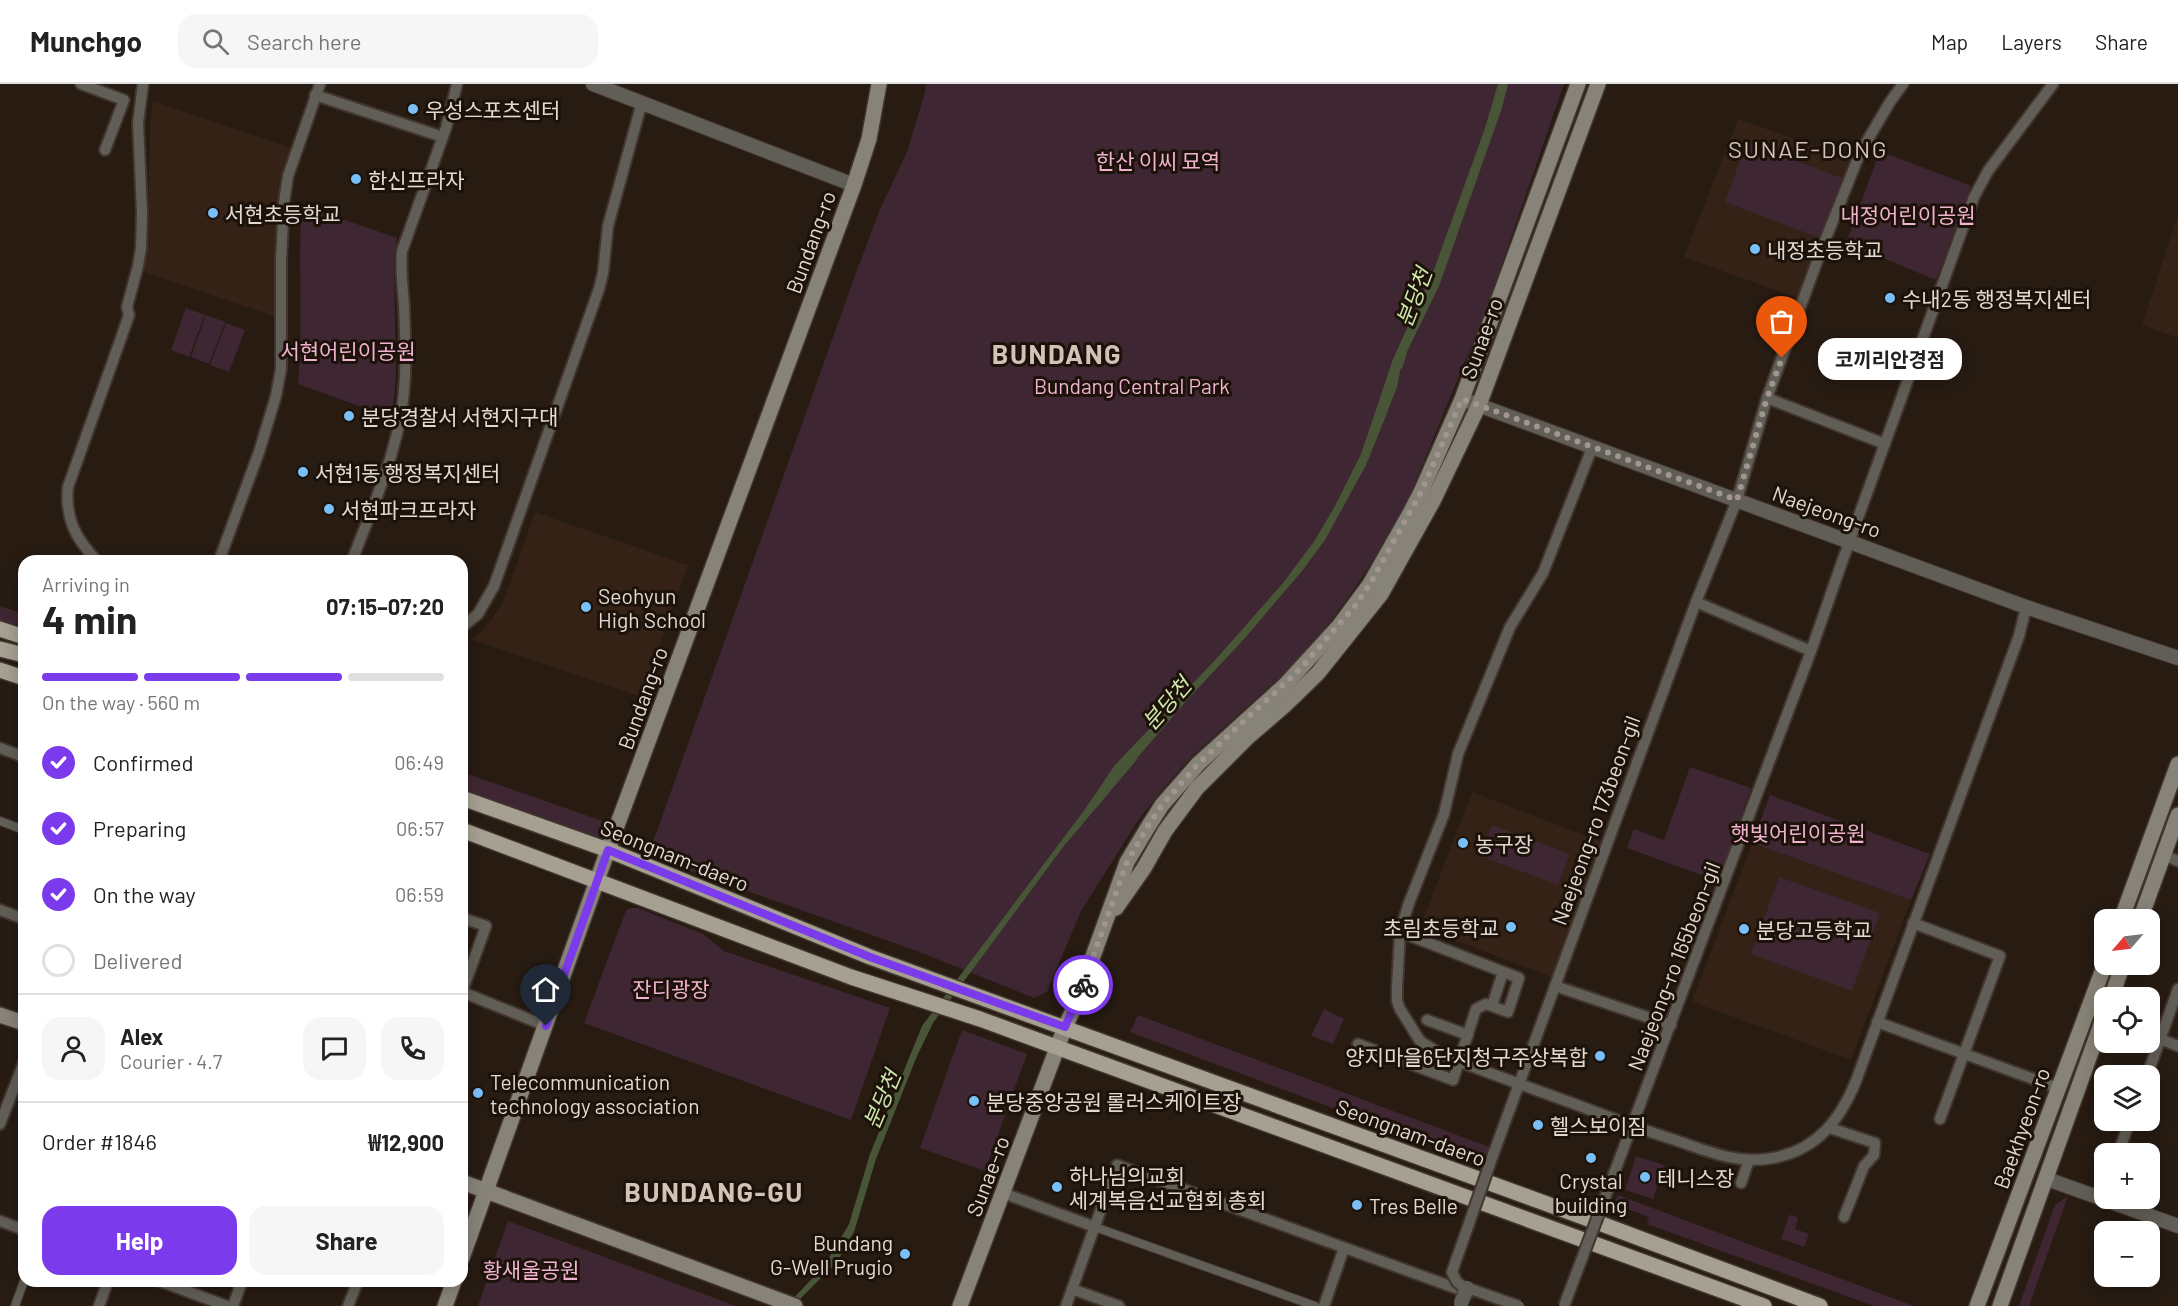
<!DOCTYPE html>
<meta charset="utf-8">
<style>
:root{--surface:#fff;--page:#f6f6f6;--text:#222;--muted:#767676;--line:#e0e0e0;--accent:#7c3aed}
body{margin:0;font-family:Barlow,"Noto Sans KR",sans-serif;background:var(--page);color:var(--text);height:100vh;display:flex;flex-direction:column;font-size:22px;white-space:nowrap}
*{box-sizing:border-box;margin:0}
p{font-size:20px;color:var(--muted)}
.icon{flex:none;width:33px;height:33px;fill:none;stroke:currentColor;stroke-width:2;stroke-linecap:round;stroke-linejoin:round}
.map{position:relative;flex:1;overflow:hidden}
.side{position:absolute;left:18px;top:471px;width:450px;height:732px;display:flex;flex-direction:column;background:var(--surface);border-radius:18px;box-shadow:0 3px 15px #0003}
.side>*{flex:none}
.needle{width:39px;rotate:242deg}
.fabs{position:absolute;left:2094px;top:825px;display:grid;gap:12px}
.fabs a{display:grid;place-items:center;width:66px;height:66px;border-radius:12px;background:var(--surface);box-shadow:0 3px 15px #0003;font-size:30px}
.pin{position:absolute;display:grid;place-items:center;width:51px;height:51px;color:#fff;margin:-62px -26px;border-radius:50% 50% 50% 0;rotate:-45deg;box-shadow:0 0 6px #0007}
.pin .icon{rotate:45deg}
.courier{position:absolute;display:grid;place-items:center;width:60px;height:60px;margin:-30px;border:4px solid #7c3aed;border-radius:50%;background:#fff;color:#222;box-shadow:0 2px 8px #0007}
.bubble{position:absolute;height:42px;border-radius:18px;background:var(--surface);box-shadow:0 3px 15px #0003;font-size:20px;font-weight:700;line-height:42px;text-align:center}
.overview em{font-style:normal;font-weight:700}
.overview div{display:flex;flex-direction:column-reverse}
.overview{display:flex;align-items:center;justify-content:space-between;height:102px;padding:0 24px}
h1{font-size:39px;font-weight:700;line-height:45px}
.bar{display:grid;grid-template-columns:repeat(4,1fr);gap:9px 6px;align-content:center;height:72px;padding:0 24px}
.bar i{height:8px;border-radius:4px;background:var(--line)}
.bar .active{background:var(--accent)}
.bar p{grid-column:span 4}
.line{display:flex;align-items:center;gap:15px;padding:0 24px;border-top:2px solid var(--line)}
.line div{flex:1}
.round{display:grid;place-items:center;flex:none;width:63px;height:63px;border-radius:18px;background:var(--page)}
ol{padding:0 24px;list-style:none}
li{display:flex;align-items:center;gap:18px;height:66px}
li p{margin-inline-start:auto}
li .icon{padding:6px;border-radius:50%;background:var(--accent);color:#fff;stroke-width:4}
li:last-child{color:var(--muted)}
li i{width:33px;height:33px;border:3px solid var(--line);border-radius:50%}
.primary-button{display:flex;gap:12px;margin-top:auto;padding:12px 24px}
.primary-button a{flex:1;height:69px;border-radius:18px;background:var(--accent);color:#fff;font-size:24px;font-weight:700;line-height:69px;text-align:center}
.primary-button a+a{background:var(--page);color:var(--text)}
header{display:flex;align-items:center;gap:36px;box-sizing:border-box;height:84px;padding:0 30px;background:var(--surface);border-bottom:2px solid var(--line)}
header strong{font-size:28px}
nav{display:flex;gap:33px;margin-inline-start:auto;font-size:21px}
.search{width:420px;height:54px;background:var(--page);display:flex;align-items:center;gap:15px;box-sizing:border-box;padding:0 21px;border-radius:18px;color:var(--muted);font-size:22px}
.map>svg:first-child{display:block}
.built{fill:#332215}
.green{fill:#3e2732}
.water{fill:#485537}
.lines{fill:none;stroke-linecap:round;stroke-linejoin:round}
.stream{stroke:#485537;stroke-width:2}
.pedestrian-casing{stroke:#41362d;stroke-width:10}
.minor-casing{stroke:#41362d;stroke-width:14}
.tertiary-casing{stroke:#41362d;stroke-width:16}
.secondary-casing{stroke:#41362d;stroke-width:18}
.primary-casing{stroke:#41362d;stroke-width:18}
.pedestrian{stroke:#615e57;stroke-width:8}
.minor{stroke:#615e57;stroke-width:10}
.tertiary{stroke:#615e57;stroke-width:14}
.secondary{stroke:#878378;stroke-width:15}
.primary{stroke:#a5a092;stroke-width:15}
.minor-bridge-casing{stroke:#41362d;stroke-width:14;stroke-linecap:butt}
.tertiary-bridge-casing{stroke:#41362d;stroke-width:16;stroke-linecap:butt}
.minor-bridge{stroke:#615e57;stroke-width:10}
.tertiary-bridge{stroke:#615e57;stroke-width:14}
.done{stroke:#a0968f;stroke-width:6;stroke-dasharray:0 10.8}
.route{stroke:#7c3aed;stroke-width:8}
.poi-dot{fill:#79bff8;stroke:#1d1209;stroke-width:2}
.labels{text-anchor:middle;dominant-baseline:central;stroke-width:6;stroke-linejoin:round;paint-order:stroke}
.poi-label{font-size:21px;fill:#e1d9d3;stroke:#1d1209;text-anchor:start}
.park-label{font-size:21px;fill:#efb2d0;stroke:#1d1209}
.street-label{font-size:21px;fill:#e1d9d3;stroke:#1d1209}
.water-label{font-size:22px;font-style:italic;fill:#cde6ad;stroke:#1d1209}
.quarter-label{font-size:24px;letter-spacing:1.5px;fill:#d3c2b7;stroke:#1d1209}
.district-label{font-size:27px;font-weight:bold;letter-spacing:1.5px;fill:#d3c2b7;stroke:#1d1209}
</style>
<header>
<strong>Munchgo</strong>
<div class="search"><svg class="icon" aria-label="search" viewBox="0 0 24 24"><circle cx="10" cy="10" r="6"/><path d="M15 15l6 6"/></svg>Search here</div>
<nav><a>Map</a><a>Layers</a><a>Share</a></nav>
</header>
<div class="map">
<svg width="2178" height="1222" viewBox="0 0 2178 1222">
<rect width="100%" height="100%" fill="#271b12"/>
<g class="built">
<polygon points="153,17 294,65 279,234 143,188 148,152 150,41"/>
<polygon points="1738,35 1855,76 1802,216 1684,173"/>
<polygon points="2178,131 2178,254 2142,241"/>
<polygon points="535,428 688,481 641,613 470,555 482,547 494,532 505,513"/>
<polygon points="1472,708 1602,758 1552,893 1420,843"/>
<polygon points="1752,759 1911,816 1851,976 1692,918"/>
</g>
<g class="green">
<polygon points="926,0 1564,0 1486,226 1410,411 1386,457 1348,514 1304,572 1192,672 1161,707 1137,738 1081,827 1047,908 1034,914 917,867 648,772 857,186 881,123 907,68 925,8"/>
<polygon points="1747,58 1842,94 1820,154 1725,118"/>
<polygon points="1880,67 1971,102 1936,196 1846,159"/>
<path d="M302,121l95,33 -3,20 2,118 -4,42 -94,-34c6,-60 -1,-120 4,-179z"/>
<polygon points="186,224 205,231 189,273 171,266"/>
<polygon points="206,231 225,238 209,280 191,273"/>
<polygon points="226,239 245,246 229,288 210,281"/>
<polygon points="0,522 24,530 24,546 0,538"/>
<polygon points="1690,683 1751,704 1718,797 1627,764 1634,745 1664,756"/>
<polygon points="462,688 608,739 603,751 591,755 462,710"/>
<polygon points="1770,711 1930,770 1911,816 1752,759"/>
<polygon points="1492,741 1570,770 1558,801 1480,772"/>
<polygon points="1779,793 1880,829 1852,907 1751,870"/>
<polygon points="631,824 638,824 703,850 724,867 890,924 851,1036 584,939 626,826"/>
<polygon points="1324,925 1344,935 1333,960 1311,952"/>
<polygon points="1138,931 1489,1063 1484,1075 1460,1067 1458,1071 1130,948"/>
<polygon points="962,946 1027,970 985,1087 920,1064"/>
<polygon points="1636,1072 1664,1081 1653,1115 1625,1106"/>
<polygon points="1618,1111 1914,1222 1874,1222 1647,1140 1649,1133 1614,1120"/>
<polygon points="2068,1112 2029,1222 2019,1222 2055,1121"/>
<polygon points="1789,1131 1798,1133 1795,1145 1809,1150 1804,1163 1781,1155"/>
<polygon points="508,1137 736,1222 478,1222"/>
</g>
<polygon class="water" points="1498,0 1508,0 1501,27 1439,202 1402,278 1397,303 1379,349 1366,381 1325,456 1302,487 1245,554 1188,615 1080,740 933,939 917,972 876,1075 854,1148 837,1178 793,1222 786,1222 824,1182 849,1140 870,1070 922,942 1083,728 1115,681 1216,575 1283,499 1315,456 1335,422 1361,370 1393,275 1435,183 1485,44"/>
<g class="lines">
<g class="stream">
<polyline points="1401,284 1406,270"/>
<polyline points="1066,758 1136,675"/>
</g>
<defs>
<g id="pedestrian">
<polyline points="0,737 24,746"/>
<polyline points="1095,1143 1315,1222"/>
<polyline points="15,1222 24,1197"/>
</g>
<g id="minor">
<polyline points="81,0 124,16 105,66"/>
<polyline points="315,11 443,53"/>
<polyline points="1767,314 1885,360"/>
<path d="M1592,364l-49,125 -33,54 -52,127 -14,60 -35,89 -9,29 -3,57v12l3,8 20,32 22,14c46,18 92,34 138,51 31,12 63,24 95,34 32,11 64,25 98,18 44,-8 67,-38 83,-77l163,-445 7,-29"/>
<path d="M97,477c-22,-23 -32,-43 -29,-74l52,-146 9,-26 -2,-8 11,-41 3,-18 1,-35 -4,-90 5,-39"/>
<polyline points="219,477 259,368 276,312 281,285 281,176 284,118 288,92 320,0"/>
<path d="M352,477c23,-61 51,-119 53,-185 1,-23 0,-47 -1,-70 -1,-18 -4,-36 -2,-55l44,-123 11,-44"/>
<polyline points="1696,518 1811,567"/>
<polyline points="462,543 478,530 494,502 599,205 603,189 608,142 642,18"/>
<polyline points="0,664 24,673"/>
<polyline points="2163,771 2178,777"/>
<polyline points="0,826 24,835"/>
<polyline points="462,834 486,842 462,908"/>
<polyline points="1913,839 2000,872 1940,1035"/>
<polyline points="1555,902 1671,941"/>
<polyline points="462,908 546,942"/>
<polyline points="1492,922 1503,888"/>
<polyline points="1427,936 1468,951"/>
<polyline points="1877,938 2058,1004"/>
<polyline points="2150,951 2178,962"/>
<polyline points="1358,960 1453,996 1476,925 1486,920 1508,928 1519,894 1400,848"/>
<polyline points="2147,992 2178,905"/>
<polyline points="0,1040 24,978"/>
<polyline points="1830,1044 1875,1059 1874,1071 1864,1082 1844,1133"/>
<polyline points="2118,1070 2130,1036"/>
<polyline points="1493,1071 1696,518 1737,416 1767,314 1822,164 1860,69 1890,18 1903,0"/>
<polyline points="1741,1099 1749,1076"/>
<polyline points="1003,1109 1095,1143"/>
<polyline points="1604,1116 1811,567 1841,481 1974,113 1988,87 2053,0"/>
<polyline points="0,1137 24,1146"/>
<polyline points="159,1197 227,1222"/>
<polyline points="1072,1205 1119,1222"/>
<polyline points="99,1222 108,1197"/>
<polyline points="233,1222 242,1197"/>
<polyline points="348,1222 358,1197"/>
<polyline points="1066,1222 1117,1081 1469,1209"/>
<polyline points="1324,1222 1344,1164"/>
</g>
<g id="tertiary">
<polyline points="593,0 854,101"/>
<polyline points="1462,315 2026,523 2178,574"/>
<polyline points="2047,1095 2178,1142"/>
</g>
<g id="secondary">
<polyline points="1116,824 1144,784 1165,747 1197,704 1248,653 1284,622 1318,589 1381,510 1433,417 1479,321 1598,0"/>
<polyline points="2121,836 2178,680"/>
<polyline points="2140,836 2178,731"/>
<polyline points="2111,914 2123,880"/>
<polyline points="0,931 24,939"/>
<polyline points="462,1098 795,1222"/>
<polyline points="462,1174 608,766 854,101 869,55 879,0"/>
<polyline points="445,1222 454,1197"/>
<polyline points="960,1222 1065,943 1075,922 1127,778 1148,743 1162,721 1198,680 1285,601 1339,542 1370,500 1409,431 1421,408 1462,315 1578,0"/>
<polyline points="1977,1222 2105,880"/>
<polyline points="2000,1222 2104,932"/>
</g>
<g id="primary">
<polyline points="0,545 24,553"/>
<polyline points="0,565 24,571"/>
<polyline points="0,586 24,594"/>
<polyline points="462,714 608,766 870,873 1591,1136 1820,1222"/>
<polyline points="462,746 851,893 980,935 1764,1222"/>
</g>
</defs>
<use href="#pedestrian" class="pedestrian-casing"/>
<use href="#minor" class="minor-casing"/>
<use href="#tertiary" class="tertiary-casing"/>
<use href="#secondary" class="secondary-casing"/>
<use href="#primary" class="primary-casing"/>
<use href="#pedestrian" class="pedestrian"/>
<use href="#minor" class="minor"/>
<use href="#tertiary" class="tertiary"/>
<use href="#secondary" class="secondary"/>
<use href="#primary" class="primary"/>
<defs>
<g id="minor-bridge">
<polyline points="1493,1071 1452,1188 1457,1198 1462,1202 1519,1222"/>
<polyline points="1564,1222 1604,1116"/>
</g>
<polyline id="tertiary-bridge" points="1461,1219 1467,1204"/>
</defs>
<use href="#minor-bridge" class="minor-bridge-casing"/>
<use href="#tertiary-bridge" class="tertiary-bridge-casing"/>
<use href="#minor-bridge" class="minor-bridge"/>
<use href="#tertiary-bridge" class="tertiary-bridge"/>
</g>
<g class="lines">
<polyline class="done" points="1083,901 1127,778 1148,742 1162,721 1198,680 1301,584 1355,522 1370,500 1421,408 1462,315 1737,416 1767,314 1782,274"/>
<polyline class="route" points="546,942 608,766 870,873 1065,943 1083,901"/>
</g>
<g class="poi-dot">
<circle cx="413" cy="25" r="6"/>
<circle cx="356" cy="95" r="6"/>
<circle cx="213" cy="129" r="6"/>
<circle cx="1755" cy="165" r="6"/>
<circle cx="1890" cy="214" r="6"/>
<circle cx="349" cy="332" r="6"/>
<circle cx="303" cy="388" r="6"/>
<circle cx="329" cy="425" r="6"/>
<circle cx="586" cy="523" r="6"/>
<circle cx="1463" cy="759" r="6"/>
<circle cx="1511" cy="843" r="6"/>
<circle cx="1744" cy="845" r="6"/>
<circle cx="1600" cy="972" r="6"/>
<circle cx="478" cy="1009" r="6"/>
<circle cx="974" cy="1017" r="6"/>
<circle cx="1538" cy="1041" r="6"/>
<circle cx="1591" cy="1074" r="6"/>
<circle cx="1645" cy="1093" r="6"/>
<circle cx="1057" cy="1103" r="6"/>
<circle cx="1357" cy="1121" r="6"/>
<circle cx="905" cy="1170" r="6"/>
</g>
<g class="labels">
<g class="poi-label">
<text x="425" y="25">우성스포츠센터</text>
<text x="368" y="95">한신프라자</text>
<text x="225" y="129">서현초등학교</text>
<text x="1767" y="165">내정초등학교</text>
<text x="1902" y="214">수내2동 행정복지센터</text>
<text x="361" y="332">분당경찰서 서현지구대</text>
<text x="315" y="388">서현1동 행정복지센터</text>
<text x="341" y="425">서현파크프라자</text>
<text x="598" y="511">Seohyun<tspan x="598" dy="24">High School</tspan></text>
<text x="1475" y="759">농구장</text>
<text x="1499" y="843" text-anchor="end">초림초등학교</text>
<text x="1756" y="845">분당고등학교</text>
<text x="1588" y="972" text-anchor="end">양지마을6단지청구주상복합</text>
<text x="490" y="997">Telecommunication<tspan x="490" dy="24">technology association</tspan></text>
<text x="986" y="1017">분당중앙공원 롤러스케이트장</text>
<text x="1550" y="1041">헬스보이짐</text>
<text x="1069" y="1091">하나님의교회<tspan x="1069" dy="24">세계복음선교협회 총회</tspan></text>
<text x="1657" y="1093">테니스장</text>
<text x="1591" y="1096" text-anchor="middle">Crystal<tspan x="1591" dy="24">building</tspan></text>
<text x="1369" y="1121">Tres Belle</text>
<text x="893" y="1158" text-anchor="end">Bundang<tspan x="893" dy="24">G-Well Prugio</tspan></text>
</g>
<g class="park-label">
<text x="1158" y="76">한산 이씨 묘역</text>
<text x="1908" y="130">내정어린이공원</text>
<text x="348" y="266">서현어린이공원</text>
<text x="1132" y="301">Bundang Central Park</text>
<text x="1798" y="748">햇빛어린이공원</text>
<text x="671" y="904">잔디광장</text>
<text x="531" y="1185">황새울공원</text>
</g>
<g class="street-label">
<text transform="translate(810 158) rotate(-70)">Bundang-ro</text>
<text transform="translate(1481 254) rotate(-70)">Sunae-ro</text>
<text transform="translate(1827 427) rotate(20)">Naejeong-ro</text>
<text transform="translate(642 614) rotate(-70)">Bundang-ro</text>
<text transform="translate(1595 736) rotate(-70)">Naejeong-ro 173beon-gil</text>
<text transform="translate(675 771) rotate(22)">Seongnam-daero</text>
<text transform="translate(1673 882) rotate(-69)">Naejeong-ro 165beon-gil</text>
<text transform="translate(2021 1044) rotate(-70)">Baekhyeon-ro</text>
<text transform="translate(1411 1048) rotate(20)">Seongnam-daero</text>
<text transform="translate(987 1092) rotate(-69)">Sunae-ro</text>
</g>
<g class="water-label">
<text transform="translate(1413 213) rotate(-69)">분당천</text>
<text transform="translate(1166 619) rotate(-49)">분당천</text>
<text transform="translate(881 1015) rotate(-67)">분당천</text>
</g>
<g class="quarter-label">
<text x="1808" y="64">SUNAE-DONG</text>
</g>
<g class="district-label">
<text x="1057" y="269">BUNDANG</text>
<text x="714" y="1107">BUNDANG-GU</text>
</g>
</g>
</svg>
<div class="fabs">
<a><svg class="needle" viewBox="-14 -14 28 28"><path d="M0-13l5 13h-10z" fill="#e53935"/><path d="M0 13l5-13h-10z" fill="#767676"/></svg></a>
<a><svg class="icon" aria-label="locate" viewBox="0 0 24 24"><circle cx="12" cy="12" r="6"/><path d="M12 2v4M12 18v4M2 12h4M18 12h4"/></svg></a>
<a><svg class="icon" aria-label="layers" viewBox="0 0 24 24"><path d="M12 4l9 5-9 5-9-5zM3 14l9 5 9-5"/></svg></a>
<a>+</a>
<a>−</a>
</div>
<div class="pin" style="left:1782px;top:274px;background:#ea580c"><svg class="icon" aria-label="bag" viewBox="0 0 24 24"><path d="M5 8h14l-1 12H6zM9 8a3 3 0 0 1 6 0"/></svg></div>
<div class="pin" style="left:546px;top:942px;background:#1f2937"><svg class="icon" aria-label="home" viewBox="0 0 24 24"><path d="M3 11l9-7 9 7M6 9v11h12V9"/></svg></div>
<div class="courier" style="left:1083px;top:901px"><svg class="icon" aria-label="bike" viewBox="0 0 24 24"><circle cx="6" cy="16" r="4"/><circle cx="18" cy="16" r="4"/><path d="M6 16l4-8h5l3 8M10 8l3 8H6M13 5h3"/></svg></div>
<div class="bubble" style="left:1818px;top:254px;width:144px">코끼리안경점</div>
<section class="side">
<div class="overview"><div><h1>4 min</h1><p>Arriving in</p></div><em>07:15–07:20</em></div>
<div class="bar"><i class="active"></i><i class="active"></i><i class="active"></i><i></i><p>On the way · 560 m</p></div>
<ol>
<li><svg class="icon" aria-label="check" viewBox="0 0 24 24"><path d="M5 12l5 5 9-10"/></svg>Confirmed<p>06:49</p></li>
<li><svg class="icon" aria-label="check" viewBox="0 0 24 24"><path d="M5 12l5 5 9-10"/></svg>Preparing<p>06:57</p></li>
<li><svg class="icon" aria-label="check" viewBox="0 0 24 24"><path d="M5 12l5 5 9-10"/></svg>On the way<p>06:59</p></li>
<li><i></i>Delivered</li>
</ol>
<div class="line" style="height:108px"><a class="round"><svg class="icon" aria-label="person" viewBox="0 0 24 24"><circle cx="12" cy="8" r="4"/><path d="M4 21q1-7 8-7t8 7"/></svg></a><div><b>Alex</b><p>Courier · 4.7</p></div><a class="round"><svg class="icon" aria-label="chat" viewBox="0 0 24 24"><path d="M4 5h16v11H9l-5 4z"/></svg></a><a class="round"><svg class="icon" aria-label="phone" viewBox="0 0 24 24"><path d="M5 4h4l2 5-3 2q2 4 5 5l2-3 5 2v4C11 20 4 13 5 4z"/></svg></a></div>
<div class="line" style="height:78px"><div>Order #1846</div><b>₩12,900</b></div>
<div class="primary-button"><a>Help</a><a>Share</a></div>
</section>
</div>
